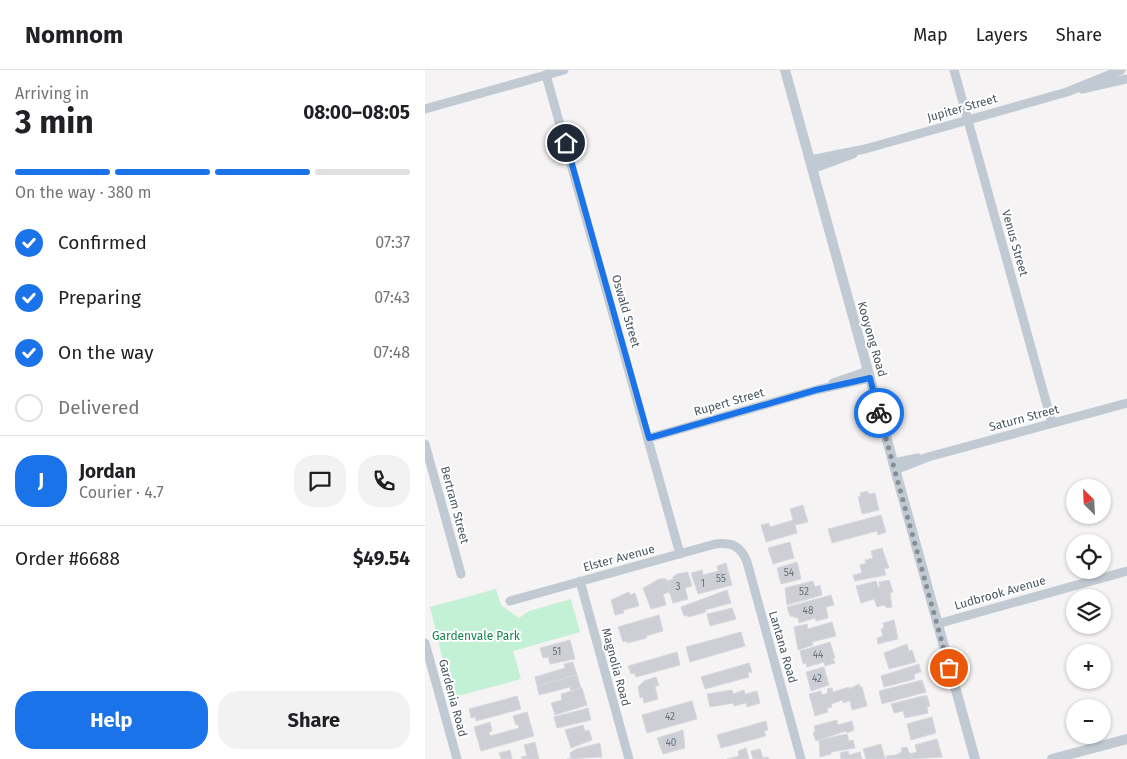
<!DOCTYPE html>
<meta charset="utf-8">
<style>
:root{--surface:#fff;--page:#f2f2f2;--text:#202124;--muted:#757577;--line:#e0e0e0;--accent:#1a73e8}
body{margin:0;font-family:"Fira Sans",sans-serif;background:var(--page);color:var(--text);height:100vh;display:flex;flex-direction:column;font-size:19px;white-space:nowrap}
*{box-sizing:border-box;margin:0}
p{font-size:16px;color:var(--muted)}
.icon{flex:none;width:28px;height:28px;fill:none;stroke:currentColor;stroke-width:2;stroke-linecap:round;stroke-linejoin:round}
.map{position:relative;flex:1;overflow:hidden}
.drawer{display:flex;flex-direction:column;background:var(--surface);width:425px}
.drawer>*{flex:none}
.needle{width:32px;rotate:336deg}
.controls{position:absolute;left:641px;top:409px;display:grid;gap:10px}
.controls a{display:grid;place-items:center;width:45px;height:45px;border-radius:50%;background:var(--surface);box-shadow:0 1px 4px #0004;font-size:25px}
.pin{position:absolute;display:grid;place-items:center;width:42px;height:42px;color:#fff;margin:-21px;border:2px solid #fff;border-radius:50%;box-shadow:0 1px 5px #0007}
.courier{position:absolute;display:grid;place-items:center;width:50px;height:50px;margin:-25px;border:4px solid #1a73e8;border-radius:50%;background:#fff;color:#222;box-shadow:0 1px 6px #0007}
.overview em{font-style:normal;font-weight:700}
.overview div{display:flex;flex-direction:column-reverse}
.overview{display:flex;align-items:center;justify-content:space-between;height:85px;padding:0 15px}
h1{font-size:32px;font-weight:700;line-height:38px}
.bar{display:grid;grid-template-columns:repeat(4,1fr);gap:8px 5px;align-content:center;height:60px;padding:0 15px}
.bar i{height:6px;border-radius:4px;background:var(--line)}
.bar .active{background:var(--accent)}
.bar p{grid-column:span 4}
.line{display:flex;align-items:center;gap:12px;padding:0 15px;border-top:1px solid var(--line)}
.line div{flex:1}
.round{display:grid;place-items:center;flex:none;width:52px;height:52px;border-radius:20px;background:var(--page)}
ol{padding:0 15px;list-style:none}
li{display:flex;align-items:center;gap:15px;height:55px}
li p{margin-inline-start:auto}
li .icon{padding:5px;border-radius:50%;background:var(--accent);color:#fff;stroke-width:4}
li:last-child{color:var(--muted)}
li i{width:28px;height:28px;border:2px solid var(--line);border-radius:50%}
.action{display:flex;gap:10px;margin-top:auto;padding:10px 15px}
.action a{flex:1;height:58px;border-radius:20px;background:var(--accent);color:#fff;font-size:20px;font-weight:700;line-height:58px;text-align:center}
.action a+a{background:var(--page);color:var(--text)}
header{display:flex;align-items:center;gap:30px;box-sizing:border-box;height:70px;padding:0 25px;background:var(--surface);border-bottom:1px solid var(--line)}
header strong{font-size:24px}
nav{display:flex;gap:28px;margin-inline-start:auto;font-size:18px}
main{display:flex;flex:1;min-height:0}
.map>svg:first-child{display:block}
.green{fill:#c3f1d5}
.building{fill:#cdcfd5;stroke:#d7d9de}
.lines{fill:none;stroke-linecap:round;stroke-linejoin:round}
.minor{stroke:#c1cad2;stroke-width:9}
.tertiary{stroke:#c1cad2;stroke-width:10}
.done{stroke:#868d94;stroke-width:5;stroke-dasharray:0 9}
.route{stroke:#1a73e8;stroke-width:6}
.labels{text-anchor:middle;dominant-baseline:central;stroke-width:4;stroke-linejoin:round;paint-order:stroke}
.number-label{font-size:10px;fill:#6b747e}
.street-label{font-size:12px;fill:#4a5661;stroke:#fff}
.park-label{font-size:12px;fill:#17864f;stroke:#fff}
</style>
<header>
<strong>Nomnom</strong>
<nav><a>Map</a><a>Layers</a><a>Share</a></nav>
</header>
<main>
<section class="drawer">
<div class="overview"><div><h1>3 min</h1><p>Arriving in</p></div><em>08:00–08:05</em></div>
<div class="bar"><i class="active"></i><i class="active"></i><i class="active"></i><i></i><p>On the way · 380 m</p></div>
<ol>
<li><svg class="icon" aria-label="check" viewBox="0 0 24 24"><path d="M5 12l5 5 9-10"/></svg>Confirmed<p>07:37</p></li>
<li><svg class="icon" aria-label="check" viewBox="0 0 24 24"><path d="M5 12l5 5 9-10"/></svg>Preparing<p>07:43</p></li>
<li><svg class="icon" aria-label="check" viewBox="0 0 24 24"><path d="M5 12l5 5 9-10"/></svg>On the way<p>07:48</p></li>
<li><i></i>Delivered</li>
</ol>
<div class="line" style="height:90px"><b class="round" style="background:var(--accent);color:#fff">J</b><div><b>Jordan</b><p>Courier · 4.7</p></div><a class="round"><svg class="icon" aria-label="chat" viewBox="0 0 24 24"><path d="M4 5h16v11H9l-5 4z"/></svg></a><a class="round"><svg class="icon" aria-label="phone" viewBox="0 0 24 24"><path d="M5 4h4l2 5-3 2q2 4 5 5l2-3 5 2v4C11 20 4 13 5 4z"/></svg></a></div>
<div class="line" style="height:65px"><div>Order #6688</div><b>$49.54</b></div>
<div class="action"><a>Help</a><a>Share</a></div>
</section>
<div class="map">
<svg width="702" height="689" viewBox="0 0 702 689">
<rect width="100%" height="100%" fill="#f5f3f3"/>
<polygon class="green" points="71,519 76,535 94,548 104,541 146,529 155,562 88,581 96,609 30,627 26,624 5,537"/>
<g class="building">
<polygon points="443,421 443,424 450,423 454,440 437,444 433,427 436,426 435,423"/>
<polygon points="378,435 383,452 370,455 372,463 341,472 336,455 344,453 345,457 368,450 365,439"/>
<polygon points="456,445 461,462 453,465 452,461 407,473 403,459"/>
<polygon points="365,472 369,488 348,494 343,478"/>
<polygon points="457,478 464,498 459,499 461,505 430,511 428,505 437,503 435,495 441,493 440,490 448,488 446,481"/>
<polygon points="372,492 376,509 356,514 352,498"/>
<polygon points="301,493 307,515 273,524 266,503 277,500 278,505 293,501 292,496"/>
<polygon points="263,502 267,516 260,518 263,529 248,533 241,511 248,509 248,507 252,504"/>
<polygon points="234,509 241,509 245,522 238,524 241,535 226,539 218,518"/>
<polygon points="464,510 468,522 465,523 467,537 462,538 459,535 452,537 449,529 436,533 431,516 451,511 453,517 455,517 454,512"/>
<polygon points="388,511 390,517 395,515 397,525 362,535 360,518"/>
<polygon points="302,520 306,533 280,540 281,542 263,547 262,545 259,546 256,537"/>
<polygon points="204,522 205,525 210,523 214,536 198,540 199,543 190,545 186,530"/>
<polygon points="406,525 409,535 401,537 403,548 391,551 390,548 374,553 373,548 365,546 362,537"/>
<polygon points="307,538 311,549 285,556 282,544"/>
<polygon points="234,545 238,561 221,566 222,568 202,573 202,571 198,572 193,557"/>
<polygon points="469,550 473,569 453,574 452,568 458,566 456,559 459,558 458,553"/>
<polygon points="407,552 411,566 387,572 388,575 373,580 369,557 382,554 383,559"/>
<polygon points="316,562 320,576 265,592 261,577"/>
<polygon points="145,570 150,589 125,594 123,587 118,588 115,578"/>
<polygon points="405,572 410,588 408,589 410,593 400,596 399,592 382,597 381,593 378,594 375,581"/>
<polygon points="482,574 484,581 487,580 491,592 464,599 459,583"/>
<polygon points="252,582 255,595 211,607 209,603 206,604 203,596"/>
<polygon points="148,592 152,605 112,616 110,607 140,598 139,594"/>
<polygon points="324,593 327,602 323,603 324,607 280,619 276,607"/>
<polygon points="494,594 496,602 489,604 490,609 459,617 456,606"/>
<polygon points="399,597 404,615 386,621 381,602"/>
<polygon points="152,605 156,618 146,621 145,617 114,625 112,616"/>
<polygon points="231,607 234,615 230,617 233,629 219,633 218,627 215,628 213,617 219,611"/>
<polygon points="497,610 501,622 457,634 454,621"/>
<polygon points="434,614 435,617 437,617 442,636 427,640 425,631 418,633 418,630 406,634 407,637 402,638 403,642 390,646 384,624 396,621 397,625 403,623 402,619 407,618 408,622 424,617 424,619"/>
<polygon points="157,618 162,635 130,645 126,633 137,630 136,624"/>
<polygon points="307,620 308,624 319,620 320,624 332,621 335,633 322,637 321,633 309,636 308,633 285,637 282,624"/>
<polygon points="92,626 96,639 51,651 50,647 46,648 44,639"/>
<polygon points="498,626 502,626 505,636 502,637 503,643 480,648 478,641 469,643 466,634"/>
<polygon points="267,631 272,649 222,663 217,645"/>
<polygon points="163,638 166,650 132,658 129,647"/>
<polygon points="102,642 109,666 56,681 49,657 65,652 67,661 64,662 65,666 94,658 93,654 91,655 88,646"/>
<polygon points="507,647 511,663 486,670 482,654"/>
<polygon points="412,650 413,655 427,651 429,660 422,663 421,661 391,671 388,663 390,662 389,656"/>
<polygon points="341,651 343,660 339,661 341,666 296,678 292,665"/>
<polygon points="158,655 160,661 164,660 167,670 146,678 140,660"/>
<polygon points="258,660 260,678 238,684 232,668"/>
<polygon points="422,664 424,671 428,670 430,678 406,682 406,684 395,687 394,670"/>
<polygon points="512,669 517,687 487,689 485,684 492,682 490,675"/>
<polygon points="110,672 114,689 97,689 96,687 102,686 99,675"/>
<polygon points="175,673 177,687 142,689 146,688 145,683 151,679"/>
<polygon points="456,674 460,689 441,689 438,679"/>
<polygon points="482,677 487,689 462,689 461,686 471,685 477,682 476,678"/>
<polygon points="321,678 324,689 302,689 314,686 313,681"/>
<polygon points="335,679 338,688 343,687 344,689 328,689 326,681"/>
<polygon points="85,680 87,689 76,689 74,683"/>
<polygon points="423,681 424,685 435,682 437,689 416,689 415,683"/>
</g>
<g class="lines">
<g class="minor">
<polyline points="529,0 627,353"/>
<polyline points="121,5 255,484"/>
<polyline points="657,19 702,9"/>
<polyline points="0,39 139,0"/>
<polyline points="385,90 440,79 642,22 696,0"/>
<polyline points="387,99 428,84"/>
<polyline points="408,313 443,301"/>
<polyline points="224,368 391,320 445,308"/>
<polyline points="0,374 36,504"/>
<polyline points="468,393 493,388"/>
<polyline points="470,400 503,387 702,333"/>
<polyline points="155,511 204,689"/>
<path d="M85,531l205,-57c17,-2 26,2 32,18l54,197"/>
<polyline points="512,554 702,501"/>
<polyline points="0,573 32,689"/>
</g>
<g class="tertiary">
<polyline points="360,0 550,689"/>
<polyline points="627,689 702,669"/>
</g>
</g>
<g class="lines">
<polyline class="done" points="454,343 524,598"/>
<polyline class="route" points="141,73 224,368 391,320 445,308 454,343"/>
</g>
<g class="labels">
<g class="number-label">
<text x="364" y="503">54</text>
<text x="296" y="509">55</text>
<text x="278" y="514">1</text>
<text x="253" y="517">3</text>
<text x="379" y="522">52</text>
<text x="383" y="541">48</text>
<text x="132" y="582">51</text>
<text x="393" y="585">44</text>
<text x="392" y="609">42</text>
<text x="245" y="647">42</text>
<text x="246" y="673">40</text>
</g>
<g class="street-label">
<text transform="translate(537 38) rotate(-16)">Jupiter Street</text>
<text transform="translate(590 173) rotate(74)">Venus Street</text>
<text transform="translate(201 241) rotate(74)">Oswald Street</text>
<text transform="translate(447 269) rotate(74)">Kooyong Road</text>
<text transform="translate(304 332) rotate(-16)">Rupert Street</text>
<text transform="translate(599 348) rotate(-15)">Saturn Street</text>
<text transform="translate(30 435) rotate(75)">Bertram Street</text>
<text transform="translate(194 488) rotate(-15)">Elster Avenue</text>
<text transform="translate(575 523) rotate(-16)">Ludbrook Avenue</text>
<text transform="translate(358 577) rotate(74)">Lantana Road</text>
<text transform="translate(191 597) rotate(75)">Magnolia Road</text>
<text transform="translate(28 628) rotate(75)">Gardenia Road</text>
</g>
<g class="park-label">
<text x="51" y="566">Gardenvale Park</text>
</g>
</g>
</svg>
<div class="controls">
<a><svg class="needle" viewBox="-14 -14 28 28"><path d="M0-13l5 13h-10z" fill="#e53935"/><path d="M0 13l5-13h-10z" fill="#757577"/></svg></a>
<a><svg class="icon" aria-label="locate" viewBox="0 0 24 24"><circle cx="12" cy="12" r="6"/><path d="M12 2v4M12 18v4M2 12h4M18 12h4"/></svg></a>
<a><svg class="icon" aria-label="layers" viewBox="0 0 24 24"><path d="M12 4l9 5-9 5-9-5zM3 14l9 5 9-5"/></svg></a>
<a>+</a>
<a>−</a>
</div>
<div class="pin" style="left:524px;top:598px;background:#ea580c"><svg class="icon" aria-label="bag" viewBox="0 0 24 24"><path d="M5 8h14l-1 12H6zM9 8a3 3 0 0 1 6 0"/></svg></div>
<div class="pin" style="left:141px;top:73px;background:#1f2937"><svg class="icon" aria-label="home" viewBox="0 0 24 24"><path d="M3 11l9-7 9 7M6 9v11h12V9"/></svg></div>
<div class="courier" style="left:454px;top:343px"><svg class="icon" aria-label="bike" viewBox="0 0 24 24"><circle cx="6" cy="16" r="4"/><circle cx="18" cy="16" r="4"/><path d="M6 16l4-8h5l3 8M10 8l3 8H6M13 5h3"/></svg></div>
</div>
</main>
